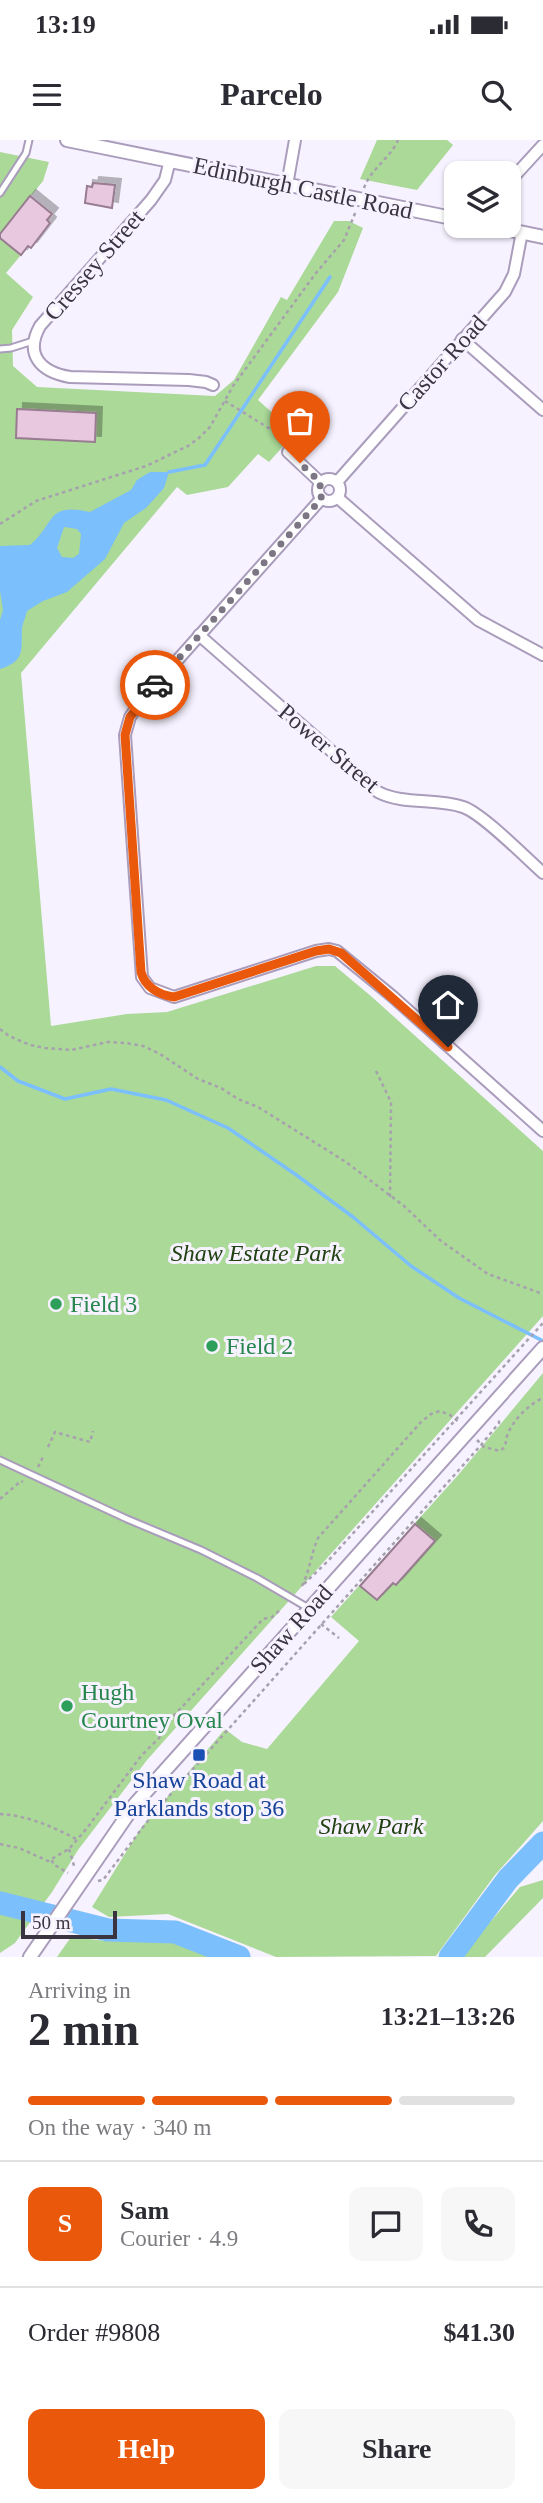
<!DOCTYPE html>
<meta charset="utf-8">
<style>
:root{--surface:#fff;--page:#f7f7f7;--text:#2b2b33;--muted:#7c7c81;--line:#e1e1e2;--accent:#ea580c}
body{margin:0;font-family:Georgia,serif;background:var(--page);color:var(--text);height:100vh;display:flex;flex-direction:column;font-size:26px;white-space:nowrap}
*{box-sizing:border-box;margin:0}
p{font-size:23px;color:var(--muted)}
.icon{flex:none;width:38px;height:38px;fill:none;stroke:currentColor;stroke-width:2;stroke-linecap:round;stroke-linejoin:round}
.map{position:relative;height:1817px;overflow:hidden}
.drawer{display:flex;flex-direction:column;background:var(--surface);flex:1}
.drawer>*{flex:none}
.tools{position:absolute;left:444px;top:21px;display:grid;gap:14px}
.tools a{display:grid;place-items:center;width:77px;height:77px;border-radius:14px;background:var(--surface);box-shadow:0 2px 5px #0004;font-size:35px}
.scale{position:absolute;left:21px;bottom:18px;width:96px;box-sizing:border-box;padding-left:7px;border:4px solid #3a3441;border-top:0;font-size:19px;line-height:24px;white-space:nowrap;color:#3a3441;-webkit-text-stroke:5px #f7f2ff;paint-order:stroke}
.pin{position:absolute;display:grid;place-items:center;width:60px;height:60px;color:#fff;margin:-72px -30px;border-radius:50% 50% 50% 0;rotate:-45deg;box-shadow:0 0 7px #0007}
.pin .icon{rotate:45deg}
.courier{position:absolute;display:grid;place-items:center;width:70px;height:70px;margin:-35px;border:5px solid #ea580c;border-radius:50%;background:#fff;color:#222;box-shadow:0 2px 9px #0007}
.headline em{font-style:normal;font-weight:700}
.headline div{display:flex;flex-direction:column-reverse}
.headline{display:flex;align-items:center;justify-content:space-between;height:119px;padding:0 28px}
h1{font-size:46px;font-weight:700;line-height:52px}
.bar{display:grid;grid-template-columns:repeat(4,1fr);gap:10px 7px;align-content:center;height:84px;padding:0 28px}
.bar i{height:9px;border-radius:5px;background:var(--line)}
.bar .current{background:var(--accent)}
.bar p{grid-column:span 4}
.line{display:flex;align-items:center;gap:18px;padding:0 28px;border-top:2px solid var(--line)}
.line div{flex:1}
.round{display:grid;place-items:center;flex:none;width:74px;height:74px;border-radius:14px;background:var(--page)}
.cta{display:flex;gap:14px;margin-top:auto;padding:14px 28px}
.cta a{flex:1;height:80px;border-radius:14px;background:var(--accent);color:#fff;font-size:28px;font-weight:700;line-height:80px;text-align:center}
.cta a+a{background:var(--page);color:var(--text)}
.status{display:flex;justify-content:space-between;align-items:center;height:49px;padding:0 35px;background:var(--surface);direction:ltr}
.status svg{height:19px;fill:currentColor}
header{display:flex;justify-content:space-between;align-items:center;height:91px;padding:0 28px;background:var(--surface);font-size:32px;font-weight:700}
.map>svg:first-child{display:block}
.green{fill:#aad998}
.water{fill:#7cbffd;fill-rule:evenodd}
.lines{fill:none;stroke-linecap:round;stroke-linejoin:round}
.stream{stroke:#7cbffd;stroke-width:3.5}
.river{stroke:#7cbffd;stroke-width:23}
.building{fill:#e7c8df;stroke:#987b90;stroke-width:2;filter:url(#shadow)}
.service-casing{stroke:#aa9dbc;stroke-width:9}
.minor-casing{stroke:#aa9dbc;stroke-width:14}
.tertiary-casing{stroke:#aa9dbc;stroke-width:16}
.path{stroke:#a7a1ae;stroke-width:2.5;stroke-dasharray:3.5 3.5;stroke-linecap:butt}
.service{stroke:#fff;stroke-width:5}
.minor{stroke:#fff;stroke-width:10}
.tertiary{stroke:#fff;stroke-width:12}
.done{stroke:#7c7684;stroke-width:7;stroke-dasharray:0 12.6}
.route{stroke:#ea580c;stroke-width:9}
.leisure-dot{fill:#2e9e5b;stroke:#f7f2ff;stroke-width:2.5}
.transit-dot{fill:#1a4fb4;stroke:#f7f2ff;stroke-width:2.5}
.labels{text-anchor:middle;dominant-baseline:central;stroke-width:6;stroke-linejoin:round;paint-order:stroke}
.street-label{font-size:24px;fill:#3a3441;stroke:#f7f2ff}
.park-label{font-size:24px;font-style:italic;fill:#204110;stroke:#f7f2ff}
.leisure-label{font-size:24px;fill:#27864d;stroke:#f7f2ff;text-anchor:start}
.transit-label{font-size:24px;fill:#164399;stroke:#f7f2ff}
</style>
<div class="status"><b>13:19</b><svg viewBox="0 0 49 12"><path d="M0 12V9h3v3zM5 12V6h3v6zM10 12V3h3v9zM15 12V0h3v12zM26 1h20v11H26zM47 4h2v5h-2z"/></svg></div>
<header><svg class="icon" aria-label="menu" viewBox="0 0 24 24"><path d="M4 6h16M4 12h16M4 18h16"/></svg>Parcelo<svg class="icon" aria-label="search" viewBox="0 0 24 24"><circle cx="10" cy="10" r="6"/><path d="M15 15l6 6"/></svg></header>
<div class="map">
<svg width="543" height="1817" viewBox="0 0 543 1817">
<defs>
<filter id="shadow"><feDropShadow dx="6" dy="-6" stdDeviation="0" flood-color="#0004"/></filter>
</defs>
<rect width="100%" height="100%" fill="#f7f2ff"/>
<g class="green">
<polygon points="377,0 447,0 453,5 417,50 360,39"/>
<polygon points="0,12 49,22 43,41 0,94"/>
<polygon points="334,81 349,81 363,88 338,152 258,260 295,293 269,322 258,314 228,347 187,355 177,347 21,533 51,886 127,874 167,872 316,826 335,826 372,857 543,1011 543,1176 147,1620 78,1710 52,1752 15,1803 0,1813 0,98 21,115 6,133 33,157 12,190 13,226 37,247 215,256 234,240 281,157 287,160"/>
<polygon points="543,1233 543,1681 495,1735 436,1816 276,1817 168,1774 109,1777 92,1767 141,1688 225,1589 242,1602 267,1609 359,1501 331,1477 459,1334"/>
<polygon points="543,1740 543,1758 485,1817 460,1817 520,1747"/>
<polygon points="71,1797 107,1801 175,1802 211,1817 57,1817"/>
</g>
<path class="water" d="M150,332h19l-5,16 -18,20 -22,15 -19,36 -38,33 -24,9 -16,10c-1,5 -4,11 -5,17 -1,21 4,33 -22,41v-49l3,-10 -3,-19v-45l30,-1c26,-22 16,-43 60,-33l41,-22 6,-10zM64,387l13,2 4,5 -2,20 -6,4 -11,-1 -5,-9z"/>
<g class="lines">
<g class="stream">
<polyline points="169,332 205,325 330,137"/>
<polyline points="0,927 18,941 65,959 111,949 166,960 228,988 295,1034 353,1077 411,1126 459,1158 543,1201"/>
</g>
<g class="river">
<polyline points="0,1763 108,1790 175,1792 239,1817"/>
<polyline points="450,1817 508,1739 543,1703"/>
</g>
</g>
<g class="building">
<polygon points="93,43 115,45 112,68 85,63 87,46 92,47"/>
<polygon points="30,56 52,74 47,80 50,83 31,108 28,106 21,115 0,98 0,94"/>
<polygon points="17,269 96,273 95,302 16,298"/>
<polygon points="415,1384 435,1401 396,1445 393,1443 377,1460 360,1446"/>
</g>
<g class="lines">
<defs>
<g id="service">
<polyline points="0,53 26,13 29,0"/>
<polyline points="0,209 11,208 33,201"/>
<polyline points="0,1320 127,1379 201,1410 257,1438 310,1469"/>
</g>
<g id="minor">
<path d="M170,20l-5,20 -14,20 -111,126c-16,29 1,46 30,51l119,3 17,2 7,3"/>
<polyline points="509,42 543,5"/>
<polyline points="287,45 295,0"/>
<polyline points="462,199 543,270"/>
<polyline points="288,312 321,343"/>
<circle cx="329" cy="350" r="11"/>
<polyline points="337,342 505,152 514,134 522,92"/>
<polyline points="322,358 141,561 130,577 125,595 142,837 150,848 174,857 316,811 329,809 337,811 392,856 543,991"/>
<polyline points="338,358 478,480 543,515"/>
<path d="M199,495l179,157c25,13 58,6 85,15 19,6 63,51 80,66"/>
</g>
<g id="tertiary">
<polyline points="67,0 457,79"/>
<polyline points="491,86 543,97"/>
<polyline points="30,1817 135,1664 543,1208"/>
</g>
</defs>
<use href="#service" class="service-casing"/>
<use href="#minor" class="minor-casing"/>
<use href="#tertiary" class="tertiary-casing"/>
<g class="path">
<path d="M364,48c7,-20 26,-29 34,-48"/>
<polyline points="225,261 275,292 282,301"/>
<polyline points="0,384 36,361 146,326 188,306 199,298 210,287 233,246 316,133 344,100 356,71"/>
<polyline points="0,889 9,896 30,905 45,908 71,910 108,902 126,903 143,906 160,914 198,939 221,948 238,959 258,967 346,1022 404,1066 441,1101 488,1134 543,1154"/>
<polyline points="376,931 391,962 390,1057"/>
<path d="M477,1300l7,7 16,4c7,-5 5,-8 7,-15 5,-15 22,-32 36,-38"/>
<polyline points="48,1307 55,1292 90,1302 93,1291"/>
<polyline points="38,1327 43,1317"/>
<polyline points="0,1359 21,1341 23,1342"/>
<polyline points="304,1444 328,1421 543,1183"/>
<path d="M302,1446c8,-16 9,-32 16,-48l103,-116 10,-8 9,-3 10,4 10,8"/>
<polyline points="321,1484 339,1498"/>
<path d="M0,1674c26,1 54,13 76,25"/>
<polyline points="0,1704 19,1708 48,1721 69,1709 87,1688 141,1616 161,1596 169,1581 263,1479 272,1477 280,1470"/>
<polyline points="69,1709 75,1729"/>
<polyline points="52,1720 53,1724 68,1733"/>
<polyline points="98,1741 103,1740 153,1674 481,1305 499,1283 499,1277"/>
</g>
<use href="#service" class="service"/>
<use href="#minor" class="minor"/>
<use href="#tertiary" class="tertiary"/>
</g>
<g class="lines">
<polyline class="done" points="155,545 322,358 318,353 321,343 300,323"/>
<path class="route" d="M155,545l-25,32 -5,18 16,237c4,15 18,23 33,25l142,-46 13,-2 12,4 107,94"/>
</g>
<g class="leisure-dot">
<circle cx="56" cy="1164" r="7"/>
<circle cx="212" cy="1206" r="7"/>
<circle cx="67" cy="1566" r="7"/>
</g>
<rect class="transit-dot" x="192" y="1608" width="14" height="14" rx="3.5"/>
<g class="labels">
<g class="street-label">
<text transform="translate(303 48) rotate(12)">Edinburgh Castle Road</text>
<text transform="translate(94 125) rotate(-49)">Cressey Street</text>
<text transform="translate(442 223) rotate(-48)">Castor Road</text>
<text transform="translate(329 608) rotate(40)">Power Street</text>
<text transform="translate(291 1489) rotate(-48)">Shaw Road</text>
</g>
<g class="park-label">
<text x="256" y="1113">Shaw Estate Park</text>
<text x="371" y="1686">Shaw Park</text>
</g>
<g class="leisure-label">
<text x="70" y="1164">Field 3</text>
<text x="226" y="1206">Field 2</text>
<text x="81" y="1552">Hugh<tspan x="81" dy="28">Courtney Oval</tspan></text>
</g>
<g class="transit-label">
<text x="199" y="1640">Shaw Road at<tspan x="199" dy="28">Parklands stop 36</tspan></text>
</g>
</g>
</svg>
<div class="tools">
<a><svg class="icon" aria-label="layers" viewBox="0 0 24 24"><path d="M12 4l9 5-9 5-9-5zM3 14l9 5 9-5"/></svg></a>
</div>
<div class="scale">50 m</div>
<div class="pin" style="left:300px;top:323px;background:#ea580c"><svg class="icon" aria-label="bag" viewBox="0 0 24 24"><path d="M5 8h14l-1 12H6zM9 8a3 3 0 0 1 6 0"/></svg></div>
<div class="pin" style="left:448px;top:907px;background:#1f2937"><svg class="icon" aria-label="home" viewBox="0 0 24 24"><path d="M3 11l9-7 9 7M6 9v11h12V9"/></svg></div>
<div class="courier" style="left:155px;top:545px"><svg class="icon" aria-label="car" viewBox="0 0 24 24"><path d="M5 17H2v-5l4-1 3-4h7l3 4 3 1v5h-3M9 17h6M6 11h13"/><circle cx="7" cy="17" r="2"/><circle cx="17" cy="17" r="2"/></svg></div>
</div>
<section class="drawer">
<div class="headline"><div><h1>2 min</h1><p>Arriving in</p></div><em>13:21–13:26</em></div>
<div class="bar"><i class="current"></i><i class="current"></i><i class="current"></i><i></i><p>On the way · 340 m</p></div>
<div class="line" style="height:126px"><b class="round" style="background:var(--accent);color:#fff">S</b><div><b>Sam</b><p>Courier · 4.9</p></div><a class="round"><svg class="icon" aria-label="chat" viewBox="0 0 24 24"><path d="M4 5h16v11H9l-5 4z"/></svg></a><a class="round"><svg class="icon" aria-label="phone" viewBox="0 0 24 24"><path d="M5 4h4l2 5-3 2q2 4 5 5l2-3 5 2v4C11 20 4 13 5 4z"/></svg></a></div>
<div class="line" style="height:91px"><div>Order #9808</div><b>$41.30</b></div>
<div class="cta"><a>Help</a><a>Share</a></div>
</section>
